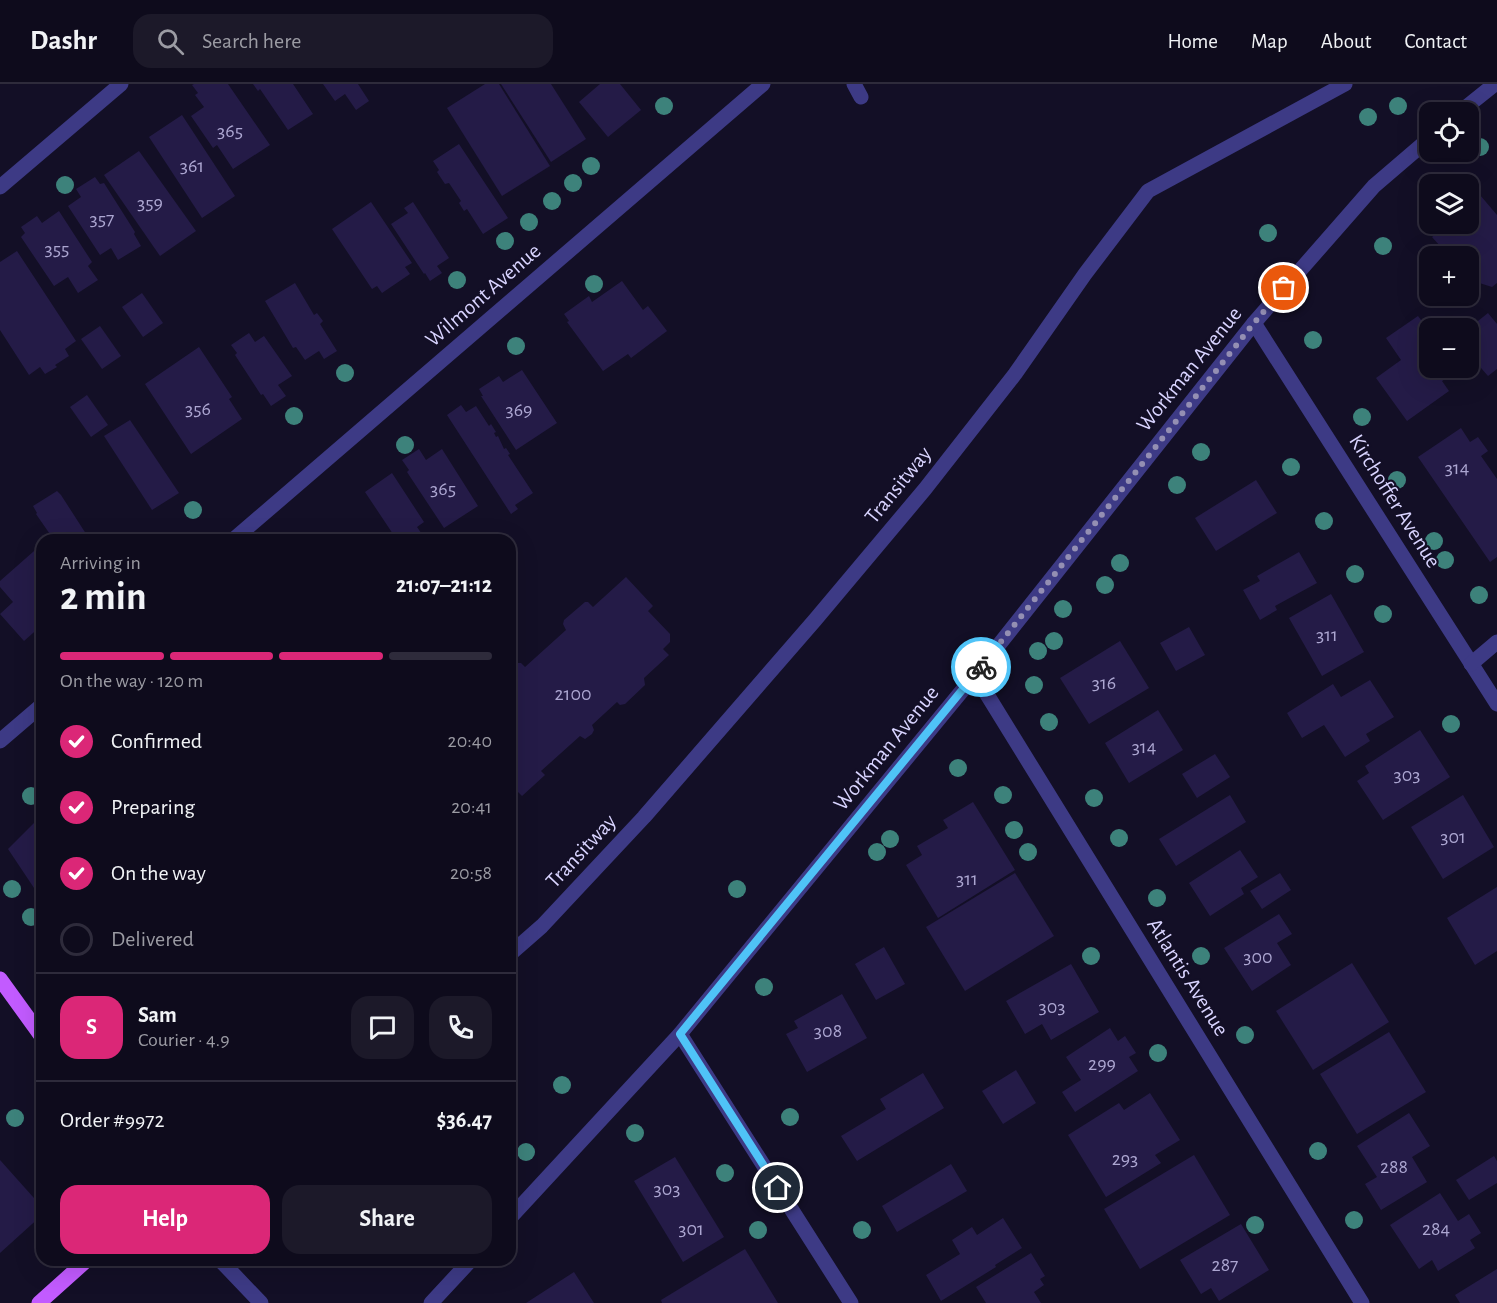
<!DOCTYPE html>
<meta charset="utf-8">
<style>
:root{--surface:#0e0b1c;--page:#1c1929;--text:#f1f3f6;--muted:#9b9ba3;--line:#2e2b3b;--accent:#db2777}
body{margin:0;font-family:"Alegreya Sans",sans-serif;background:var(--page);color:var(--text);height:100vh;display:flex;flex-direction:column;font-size:22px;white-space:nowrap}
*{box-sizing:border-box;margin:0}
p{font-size:20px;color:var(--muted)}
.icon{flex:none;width:33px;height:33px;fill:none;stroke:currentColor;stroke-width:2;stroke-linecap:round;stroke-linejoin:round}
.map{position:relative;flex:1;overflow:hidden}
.details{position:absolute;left:36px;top:450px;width:480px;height:732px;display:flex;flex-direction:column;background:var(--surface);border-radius:18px;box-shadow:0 6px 24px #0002,0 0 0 2px var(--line)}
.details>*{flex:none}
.buttons{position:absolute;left:1419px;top:18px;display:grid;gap:12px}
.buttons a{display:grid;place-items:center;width:60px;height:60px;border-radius:12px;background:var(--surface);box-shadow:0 6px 24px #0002,0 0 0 2px var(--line);font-size:30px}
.pin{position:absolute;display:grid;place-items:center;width:51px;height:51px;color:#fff;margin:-26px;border:3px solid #fff;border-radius:50%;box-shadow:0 2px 6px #0007}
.courier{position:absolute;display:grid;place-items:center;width:60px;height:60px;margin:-30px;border:4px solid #4fc3f7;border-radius:50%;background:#fff;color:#222;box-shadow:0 2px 8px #0007}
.summary em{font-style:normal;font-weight:600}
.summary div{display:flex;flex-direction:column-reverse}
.summary{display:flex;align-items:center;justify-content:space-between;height:102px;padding:0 24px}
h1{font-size:39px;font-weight:600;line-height:45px}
.bar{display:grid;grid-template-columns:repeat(4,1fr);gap:9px 6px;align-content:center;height:72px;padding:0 24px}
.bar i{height:8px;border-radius:4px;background:var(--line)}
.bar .on{background:var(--accent)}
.bar p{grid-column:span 4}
.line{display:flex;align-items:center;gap:15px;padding:0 24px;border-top:2px solid var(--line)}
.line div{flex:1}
.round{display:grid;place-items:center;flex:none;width:63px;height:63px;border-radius:18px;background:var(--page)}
ol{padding:0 24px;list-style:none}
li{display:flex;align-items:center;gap:18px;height:66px}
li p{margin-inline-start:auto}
li .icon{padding:6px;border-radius:50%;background:var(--accent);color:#fff;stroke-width:4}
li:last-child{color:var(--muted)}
li i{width:33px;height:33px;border:3px solid var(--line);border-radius:50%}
.primary-button{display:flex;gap:12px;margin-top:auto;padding:12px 24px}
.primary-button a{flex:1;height:69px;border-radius:18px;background:var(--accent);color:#fff;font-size:24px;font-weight:600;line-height:69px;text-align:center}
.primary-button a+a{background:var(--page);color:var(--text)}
header{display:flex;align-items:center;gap:36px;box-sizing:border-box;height:84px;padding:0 30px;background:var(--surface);border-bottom:2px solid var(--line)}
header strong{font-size:28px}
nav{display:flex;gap:33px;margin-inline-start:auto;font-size:21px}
.search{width:420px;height:54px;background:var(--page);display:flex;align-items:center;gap:15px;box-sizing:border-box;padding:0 21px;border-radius:18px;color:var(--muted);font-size:22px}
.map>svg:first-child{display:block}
.building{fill:#241b47}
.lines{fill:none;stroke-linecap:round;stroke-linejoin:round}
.minor{stroke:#3d3a85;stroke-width:15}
.major{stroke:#c25bff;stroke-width:15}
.tree{fill:#3d827b}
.done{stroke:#948fb3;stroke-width:6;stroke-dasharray:0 10.8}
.route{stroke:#4fc3f7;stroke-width:8}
.labels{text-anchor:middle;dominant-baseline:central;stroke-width:4.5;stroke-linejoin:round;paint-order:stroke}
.number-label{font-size:20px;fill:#aca6d1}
.street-label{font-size:22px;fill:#d9d4ff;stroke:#130f26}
</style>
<header>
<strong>Dashr</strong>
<div class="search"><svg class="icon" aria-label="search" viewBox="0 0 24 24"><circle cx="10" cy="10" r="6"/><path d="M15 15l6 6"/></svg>Search here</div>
<nav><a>Home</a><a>Map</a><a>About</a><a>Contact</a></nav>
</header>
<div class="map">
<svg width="1497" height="1219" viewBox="0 0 1497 1219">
<rect width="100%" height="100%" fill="#130f26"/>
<g class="building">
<polygon points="194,0 228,0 270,61 233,85 217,61 213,64 191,32 204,23 195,11 198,9 192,1"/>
<polygon points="253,0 293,0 313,30 288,46 260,5 258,7"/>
<polygon points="323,0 358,0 369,17 356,26 345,10 335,17"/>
<polygon points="485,0 499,0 550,82 502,112 447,24"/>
<polygon points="501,0 551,0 586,55 551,78"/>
<polygon points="600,0 620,0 641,26 608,53 579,18"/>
<polygon points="182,31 235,112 202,134 149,53"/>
<polygon points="459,60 508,134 483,150 467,125 464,127 459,119 461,117 449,99 445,100 437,88 439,86 433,77"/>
<polygon points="139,67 196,147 160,172 104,91"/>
<polygon points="95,93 100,100 104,99 135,148 134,150 141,162 118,176 111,164 100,171 68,122 81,113 76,105"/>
<polygon points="1480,111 1497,131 1497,199 1492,203 1470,196 1468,194 1468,172 1449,172 1432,153 1444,143 1442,140 1468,140 1468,122"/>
<polygon points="371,118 412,179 405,183 410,190 382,209 377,202 372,205 332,145"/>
<polygon points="413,118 449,174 437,182 442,189 430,197 425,189 424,190 391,140 408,129 404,124"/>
<polygon points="59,127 92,178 88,182 98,196 78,209 68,193 54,202 21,153 25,149 21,143 37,132 42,139"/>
<polygon points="17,167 76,257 65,265 69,272 55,281 57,283 45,290 40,283 29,291 0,246 0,178"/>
<polygon points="622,197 643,226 648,222 667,247 631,274 628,270 603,287 567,238 569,237 564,230 589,212 592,218"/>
<polygon points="295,199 314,231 317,229 323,237 320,240 337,267 324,275 319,267 305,276 296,263 293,264 265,217"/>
<polygon points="142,209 163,239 143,253 122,223"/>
<polygon points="1488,229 1497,240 1497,285 1488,292 1468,269 1468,245"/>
<polygon points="1418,232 1430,248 1430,284 1454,284 1457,287 1442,297 1449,307 1407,337 1376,294 1401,276 1386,254"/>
<polygon points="100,242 121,272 102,285 81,255"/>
<polygon points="249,249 255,258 264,252 292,292 278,301 286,312 271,322 263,310 261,311 235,271 237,269 231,261"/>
<polygon points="199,263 232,313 229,315 242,335 191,370 145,300"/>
<polygon points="522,286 557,339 516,366 481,312 483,312 479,305 499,292 503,298"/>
<polygon points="87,311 108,341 91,353 70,323"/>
<polygon points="461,321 466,328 476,322 489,342 491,340 496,348 494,349 496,353 498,352 504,365 506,364 510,370 508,371 533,409 515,421 518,425 511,430 447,331"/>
<polygon points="130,336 179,409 152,426 104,352"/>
<polygon points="1461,344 1470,358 1478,353 1488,367 1481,372 1497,395 1497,473 1490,478 1418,373"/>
<polygon points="419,365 426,376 442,365 478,422 444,444 407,388 409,386 402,376"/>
<polygon points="392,389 424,438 417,443 426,456 397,456 365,408"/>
<polygon points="1256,396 1277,429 1216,467 1195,434"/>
<polygon points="57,407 61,411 90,456 54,456 36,430 37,429 33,422"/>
<polygon points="42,460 42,541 24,557 0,530 13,518 0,503 0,497"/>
<polygon points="1299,468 1317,499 1275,522 1277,526 1260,536 1243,506 1260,497 1257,492"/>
<polygon points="626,493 653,522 648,527 670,550 670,558 663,565 669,571 644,594 645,601 625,620 620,621 617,618 592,641 594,646 592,650 585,655 580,652 541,687 545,691 522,712 518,708 514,711 510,706 510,585 516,579 521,579 525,583 566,546 563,540 564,536 585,518 588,518 593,523"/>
<polygon points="1331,510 1364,568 1322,592 1289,534"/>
<polygon points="1189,543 1205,571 1176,587 1160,559"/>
<polygon points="1120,557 1149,604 1089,640 1060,594"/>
<polygon points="1370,596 1394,633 1366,650 1370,657 1345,673 1324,641 1302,654 1287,629 1333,600 1341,613"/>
<polygon points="1158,626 1183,666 1129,699 1105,659"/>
<polygon points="1420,646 1450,693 1383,736 1357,697 1369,689 1365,682"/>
<polygon points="1215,670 1230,693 1197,714 1182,690"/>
<polygon points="1230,711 1246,738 1176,782 1159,755"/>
<polygon points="1463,711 1494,763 1443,795 1411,743"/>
<polygon points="973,718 1015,786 938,834 906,781 922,771 917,762 948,744 943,736"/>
<polygon points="42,731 42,816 8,765"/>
<polygon points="1240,766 1258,793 1241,804 1244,810 1210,832 1189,799"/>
<polygon points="1015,789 1054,852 965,907 926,843"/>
<polygon points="1280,789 1291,806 1262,825 1250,807"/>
<polygon points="1497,803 1497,867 1475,881 1447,834"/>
<polygon points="1279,830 1292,850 1277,859 1291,881 1252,907 1224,864"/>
<polygon points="884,863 905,900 876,916 855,880"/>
<polygon points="1352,879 1389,938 1313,986 1276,927"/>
<polygon points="1071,880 1099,928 1051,956 1042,940 1025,950 1006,917"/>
<polygon points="842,910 867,954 807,988 786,950 798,944 794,937"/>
<polygon points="1110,944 1118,957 1125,952 1136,969 1129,973 1138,987 1075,1028 1062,1008 1081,996 1066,973"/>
<polygon points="1389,948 1426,1008 1357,1050 1320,990"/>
<polygon points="1016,986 1036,1019 1003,1040 982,1007"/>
<polygon points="923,989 944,1024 857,1077 841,1052 886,1025 880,1015"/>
<polygon points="1150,1009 1180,1056 1155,1071 1161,1079 1106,1113 1068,1051 1119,1019 1124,1026"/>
<polygon points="1409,1029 1430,1062 1412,1073 1427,1098 1381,1126 1365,1100 1377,1093 1357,1062"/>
<polygon points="1194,1071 1230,1131 1140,1185 1104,1125"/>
<polygon points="1494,1072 1497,1077 1497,1099 1469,1116 1456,1096"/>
<polygon points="675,1073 724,1153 683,1178 634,1097"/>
<polygon points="0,1076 42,1123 42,1131 0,1169"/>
<polygon points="951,1080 967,1107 897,1148 882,1122"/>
<polygon points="1440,1109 1458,1137 1469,1130 1481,1149 1470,1156 1475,1164 1438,1187 1432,1176 1419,1185 1390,1141"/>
<polygon points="1003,1134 1022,1164 995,1181 996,1183 941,1217 926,1191 960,1170 952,1156 972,1143 977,1151"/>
<polygon points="1241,1140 1269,1186 1219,1217 1211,1204 1201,1210 1180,1176"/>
<polygon points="745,1165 778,1219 662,1219 661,1216"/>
<polygon points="1031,1169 1045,1192 1040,1195 1044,1201 1034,1208 1041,1219 986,1219 976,1203"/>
<polygon points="1497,1185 1497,1219 1460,1219 1455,1211"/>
<polygon points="574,1188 594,1219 526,1219"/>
</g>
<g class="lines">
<g class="minor">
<polyline points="854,0 861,13"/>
<polyline points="1460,28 1495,0"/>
<polyline points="0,103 121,0"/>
<polyline points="1254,239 1497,620"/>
<polyline points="233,456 763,0"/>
<polyline points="1471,580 1497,558"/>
<polyline points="975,591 1362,1219"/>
<polyline points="0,657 42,621"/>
<polyline points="510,870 542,842 644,733 815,536 925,405 1015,290 1085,190 1148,107 1345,0"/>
<polyline points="680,950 851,1219"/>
<polyline points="510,1134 680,950 975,591 1254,239 1374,102 1430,54"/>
<polyline points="220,1176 261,1219"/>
<polyline points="431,1219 471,1176"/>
</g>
<g class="major">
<polyline points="0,895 42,953"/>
<polyline points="39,1219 87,1176"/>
</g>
</g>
<g class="tree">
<circle cx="664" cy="22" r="9"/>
<circle cx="1398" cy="22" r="9"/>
<circle cx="1368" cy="33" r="9"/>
<circle cx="1480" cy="63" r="9"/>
<circle cx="591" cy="82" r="9"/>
<circle cx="573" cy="99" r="9"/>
<circle cx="65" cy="101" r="9"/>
<circle cx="552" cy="117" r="9"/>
<circle cx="529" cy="138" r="9"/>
<circle cx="1268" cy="149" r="9"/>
<circle cx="505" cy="157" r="9"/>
<circle cx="1383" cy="162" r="9"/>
<circle cx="457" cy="196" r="9"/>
<circle cx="594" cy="200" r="9"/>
<circle cx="1313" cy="256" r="9"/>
<circle cx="516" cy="262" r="9"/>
<circle cx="345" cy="289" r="9"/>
<circle cx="294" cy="332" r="9"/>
<circle cx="1362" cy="333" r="9"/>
<circle cx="405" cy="361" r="9"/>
<circle cx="1201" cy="368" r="9"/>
<circle cx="1291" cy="383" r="9"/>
<circle cx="1397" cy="396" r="9"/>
<circle cx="1177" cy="401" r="9"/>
<circle cx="193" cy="426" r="9"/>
<circle cx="1324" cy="437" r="9"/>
<circle cx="1434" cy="457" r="9"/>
<circle cx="1445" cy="476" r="9"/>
<circle cx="1120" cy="479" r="9"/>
<circle cx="1355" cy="490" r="9"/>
<circle cx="1105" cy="501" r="9"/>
<circle cx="1479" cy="511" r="9"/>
<circle cx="1063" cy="525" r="9"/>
<circle cx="1383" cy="530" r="9"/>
<circle cx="1054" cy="557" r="9"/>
<circle cx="1038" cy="567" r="9"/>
<circle cx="1034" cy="601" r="9"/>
<circle cx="1049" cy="638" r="9"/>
<circle cx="1451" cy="640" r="9"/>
<circle cx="958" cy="684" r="9"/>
<circle cx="1003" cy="711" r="9"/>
<circle cx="31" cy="712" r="9"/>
<circle cx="1094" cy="714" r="9"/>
<circle cx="1014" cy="746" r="9"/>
<circle cx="1119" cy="754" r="9"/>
<circle cx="890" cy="755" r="9"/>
<circle cx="877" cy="768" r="9"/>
<circle cx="1028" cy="768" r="9"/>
<circle cx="12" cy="805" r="9"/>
<circle cx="737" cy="805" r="9"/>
<circle cx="1157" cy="814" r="9"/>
<circle cx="31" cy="833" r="9"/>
<circle cx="1091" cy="872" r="9"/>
<circle cx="1201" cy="872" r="9"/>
<circle cx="764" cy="903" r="9"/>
<circle cx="1245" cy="951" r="9"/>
<circle cx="1158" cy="969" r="9"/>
<circle cx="562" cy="1001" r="9"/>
<circle cx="790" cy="1033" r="9"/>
<circle cx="15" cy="1034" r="9"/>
<circle cx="635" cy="1049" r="9"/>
<circle cx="1318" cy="1067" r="9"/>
<circle cx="526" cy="1068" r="9"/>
<circle cx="725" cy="1089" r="9"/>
<circle cx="1354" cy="1136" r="9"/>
<circle cx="1255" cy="1141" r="9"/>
<circle cx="758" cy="1146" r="9"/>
<circle cx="862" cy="1146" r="9"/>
</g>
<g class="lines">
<polyline class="done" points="981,583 1254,239 1284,204"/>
<polyline class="route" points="778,1104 680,950 981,583"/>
</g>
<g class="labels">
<g class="number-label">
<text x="230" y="47">365</text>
<text x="192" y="82">361</text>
<text x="150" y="119">359</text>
<text x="102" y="135">357</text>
<text x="57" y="165">355</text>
<text x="198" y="325">356</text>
<text x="519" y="326">369</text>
<text x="1457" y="384">314</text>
<text x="443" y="405">365</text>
<text x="1327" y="551">311</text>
<text x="1104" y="599">316</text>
<text x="573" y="610">2100</text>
<text x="1144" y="663">314</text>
<text x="1407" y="691">303</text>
<text x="1453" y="753">301</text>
<text x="967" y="795">311</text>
<text x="1258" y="873">300</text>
<text x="1052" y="923">303</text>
<text x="828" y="947">308</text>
<text x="1102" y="980">299</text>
<text x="1125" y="1075">293</text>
<text x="1394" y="1083">288</text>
<text x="667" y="1105">303</text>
<text x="691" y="1145">301</text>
<text x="1436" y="1145">284</text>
<text x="1225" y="1181">287</text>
</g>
<g class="street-label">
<text transform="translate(483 211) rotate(-41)">Wilmont Avenue</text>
<text transform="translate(1189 285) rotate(-51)">Workman Avenue</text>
<text transform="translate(898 401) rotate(-51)">Transitway</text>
<text transform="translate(1395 417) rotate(58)">Kirchoffer Avenue</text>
<text transform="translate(886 664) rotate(-51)">Workman Avenue</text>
<text transform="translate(581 767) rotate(-47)">Transitway</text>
<text transform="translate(1188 893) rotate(58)">Atlantis Avenue</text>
</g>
</g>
</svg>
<div class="buttons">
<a><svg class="icon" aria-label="locate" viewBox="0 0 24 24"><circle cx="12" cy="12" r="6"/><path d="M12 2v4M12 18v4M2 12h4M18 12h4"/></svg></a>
<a><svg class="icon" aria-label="layers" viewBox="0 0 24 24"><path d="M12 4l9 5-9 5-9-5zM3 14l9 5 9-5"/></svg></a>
<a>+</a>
<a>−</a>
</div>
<div class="pin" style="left:1284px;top:204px;background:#ea580c"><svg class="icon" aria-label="bag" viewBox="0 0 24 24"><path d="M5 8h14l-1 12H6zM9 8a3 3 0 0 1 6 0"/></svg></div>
<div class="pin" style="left:778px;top:1104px;background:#1f2937"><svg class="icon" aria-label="home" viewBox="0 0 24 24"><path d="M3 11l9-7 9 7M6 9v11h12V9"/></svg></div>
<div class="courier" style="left:981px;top:583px"><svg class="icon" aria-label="bike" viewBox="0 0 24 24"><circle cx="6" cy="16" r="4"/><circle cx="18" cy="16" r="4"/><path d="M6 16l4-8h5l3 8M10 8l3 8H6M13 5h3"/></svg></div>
<section class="details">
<div class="summary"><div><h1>2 min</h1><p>Arriving in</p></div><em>21:07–21:12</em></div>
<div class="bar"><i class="on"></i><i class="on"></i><i class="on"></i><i></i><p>On the way · 120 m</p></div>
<ol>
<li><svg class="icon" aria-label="check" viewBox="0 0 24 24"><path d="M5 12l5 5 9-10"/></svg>Confirmed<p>20:40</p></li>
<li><svg class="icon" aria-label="check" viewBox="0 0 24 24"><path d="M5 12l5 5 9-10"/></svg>Preparing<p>20:41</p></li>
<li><svg class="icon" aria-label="check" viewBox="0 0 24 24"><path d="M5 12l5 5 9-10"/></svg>On the way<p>20:58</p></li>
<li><i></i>Delivered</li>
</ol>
<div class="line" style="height:108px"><b class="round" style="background:var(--accent);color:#fff">S</b><div><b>Sam</b><p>Courier · 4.9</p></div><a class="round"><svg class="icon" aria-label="chat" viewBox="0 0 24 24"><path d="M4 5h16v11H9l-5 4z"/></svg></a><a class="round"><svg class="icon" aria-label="phone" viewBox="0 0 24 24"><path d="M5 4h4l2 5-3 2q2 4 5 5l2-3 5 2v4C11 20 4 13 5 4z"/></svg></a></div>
<div class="line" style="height:78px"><div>Order #9972</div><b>$36.47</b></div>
<div class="primary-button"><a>Help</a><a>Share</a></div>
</section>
</div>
